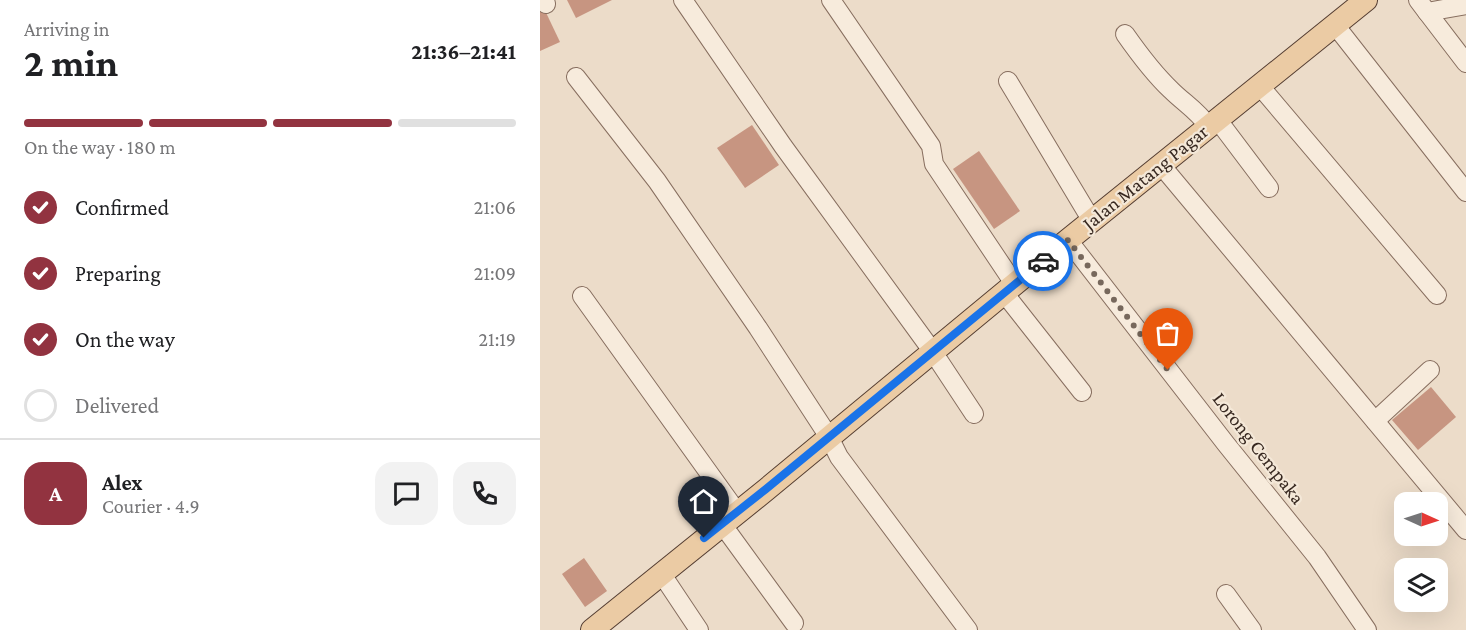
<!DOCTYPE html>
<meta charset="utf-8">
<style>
:root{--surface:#fff;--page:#f2f2f2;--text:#202124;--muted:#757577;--line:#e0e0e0;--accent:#923340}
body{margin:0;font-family:"Crimson Pro",serif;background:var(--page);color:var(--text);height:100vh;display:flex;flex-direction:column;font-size:22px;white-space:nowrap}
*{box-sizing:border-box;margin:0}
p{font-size:20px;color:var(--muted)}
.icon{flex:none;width:33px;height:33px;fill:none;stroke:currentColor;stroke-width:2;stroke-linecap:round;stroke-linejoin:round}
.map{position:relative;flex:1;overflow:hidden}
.sheet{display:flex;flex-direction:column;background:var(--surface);width:540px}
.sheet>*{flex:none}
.needle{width:39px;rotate:93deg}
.tools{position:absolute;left:854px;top:492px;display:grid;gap:12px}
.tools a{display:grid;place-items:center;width:54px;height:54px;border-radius:12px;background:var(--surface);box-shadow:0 6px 24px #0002;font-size:30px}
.pin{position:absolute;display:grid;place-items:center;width:51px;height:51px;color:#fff;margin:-62px -26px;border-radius:50% 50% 50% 0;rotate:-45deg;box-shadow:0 0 6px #0007}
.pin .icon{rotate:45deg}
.courier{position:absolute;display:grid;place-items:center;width:60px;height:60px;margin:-30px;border:4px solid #1a73e8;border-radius:50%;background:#fff;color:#222;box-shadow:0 2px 8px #0007}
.overview em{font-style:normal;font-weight:700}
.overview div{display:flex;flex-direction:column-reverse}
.overview{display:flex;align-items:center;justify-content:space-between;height:102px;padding:0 24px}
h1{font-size:39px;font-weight:700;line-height:45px}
.bar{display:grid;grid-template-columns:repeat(4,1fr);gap:9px 6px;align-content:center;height:72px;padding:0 24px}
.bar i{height:8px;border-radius:4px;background:var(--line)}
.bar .on{background:var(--accent)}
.bar p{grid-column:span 4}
.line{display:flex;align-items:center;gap:15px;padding:0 24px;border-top:2px solid var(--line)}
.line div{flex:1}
.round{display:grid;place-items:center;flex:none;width:63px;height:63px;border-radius:18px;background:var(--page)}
ol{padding:0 24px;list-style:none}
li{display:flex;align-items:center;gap:18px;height:66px}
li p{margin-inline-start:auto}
li .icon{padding:6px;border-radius:50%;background:var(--accent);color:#fff;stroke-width:4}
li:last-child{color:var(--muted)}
li i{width:33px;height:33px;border:3px solid var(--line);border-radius:50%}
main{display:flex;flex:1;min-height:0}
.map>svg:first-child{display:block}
.building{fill:#c79581}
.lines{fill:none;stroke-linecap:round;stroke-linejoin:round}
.minor-casing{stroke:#876e5f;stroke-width:20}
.major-casing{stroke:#553e32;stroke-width:24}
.minor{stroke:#f7ebdc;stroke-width:18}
.major{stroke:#ebcba4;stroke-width:22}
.done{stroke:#77685c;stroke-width:6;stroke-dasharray:0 10.8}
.route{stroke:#1a73e8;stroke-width:8}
.labels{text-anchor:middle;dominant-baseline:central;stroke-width:4.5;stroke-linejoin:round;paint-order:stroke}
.street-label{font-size:20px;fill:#382921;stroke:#f4e8d8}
</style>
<main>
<section class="sheet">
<div class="overview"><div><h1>2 min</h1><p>Arriving in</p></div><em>21:36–21:41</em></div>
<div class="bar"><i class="on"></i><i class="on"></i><i class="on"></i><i></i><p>On the way · 180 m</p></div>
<ol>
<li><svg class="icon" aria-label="check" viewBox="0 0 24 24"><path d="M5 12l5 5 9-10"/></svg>Confirmed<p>21:06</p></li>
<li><svg class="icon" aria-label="check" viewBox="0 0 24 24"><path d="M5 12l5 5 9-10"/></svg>Preparing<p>21:09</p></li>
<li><svg class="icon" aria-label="check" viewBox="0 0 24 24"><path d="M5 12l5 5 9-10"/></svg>On the way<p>21:19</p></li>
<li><i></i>Delivered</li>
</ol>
<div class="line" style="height:108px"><b class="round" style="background:var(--accent);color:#fff">A</b><div><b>Alex</b><p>Courier · 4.9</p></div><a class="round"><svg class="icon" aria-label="chat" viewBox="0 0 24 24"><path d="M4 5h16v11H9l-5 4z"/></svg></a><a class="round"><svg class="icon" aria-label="phone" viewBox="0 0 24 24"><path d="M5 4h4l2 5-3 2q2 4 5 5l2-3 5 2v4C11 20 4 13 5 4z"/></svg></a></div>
</section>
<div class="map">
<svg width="926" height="630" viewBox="0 0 926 630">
<rect width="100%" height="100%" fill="#ecdcc9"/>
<g class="building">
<polygon points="0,0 20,42 0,51"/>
<polygon points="27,0 72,0 36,18"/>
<polygon points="212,125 239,165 205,188 177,148"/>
<polygon points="439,151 480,211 454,229 413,169"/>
<polygon points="891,387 916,417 878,450 852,420"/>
<polygon points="44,558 67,591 45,607 22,574"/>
</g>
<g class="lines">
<defs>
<g id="minor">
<polyline points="5,0 6,4"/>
<polyline points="143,0 243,146 393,352 434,414"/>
<polyline points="291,0 391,146 394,164 475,285"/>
<polyline points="878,0 887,12 926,5"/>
<polyline points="887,12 926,63"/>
<polyline points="795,25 926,192"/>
<path d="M585,34c14,20 28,39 46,56 13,13 27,21 37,36"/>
<polyline points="36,77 117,181 218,328 289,437 299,457 428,630"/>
<polyline points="468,81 552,221"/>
<polyline points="719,85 897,295"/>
<polyline points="677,119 729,188"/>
<polyline points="621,165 926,530"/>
<polyline points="528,240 686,444 777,557 827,630"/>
<polyline points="464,293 542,392"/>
<polyline points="42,296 197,512"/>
<polyline points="835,421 890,370"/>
<polyline points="182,524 254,623"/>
<polyline points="121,573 159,630"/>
<polyline points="686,594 712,630"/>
</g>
<polyline id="major" points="52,630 227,489 528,240 826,0"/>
</defs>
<use href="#minor" class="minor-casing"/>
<use href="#major" class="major-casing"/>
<use href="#minor" class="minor"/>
<use href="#major" class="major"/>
</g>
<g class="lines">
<polyline class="done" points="503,261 528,240 628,370"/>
<polyline class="route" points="164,538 226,489 503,261"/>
</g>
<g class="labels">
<g class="street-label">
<text transform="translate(605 177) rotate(-39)">Jalan Matang Pagar</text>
<text transform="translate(719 448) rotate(52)">Lorong Cempaka</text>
</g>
</g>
</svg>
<div class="tools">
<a><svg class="needle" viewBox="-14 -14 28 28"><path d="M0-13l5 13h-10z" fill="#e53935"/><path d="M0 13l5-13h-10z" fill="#757577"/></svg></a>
<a><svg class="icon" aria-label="layers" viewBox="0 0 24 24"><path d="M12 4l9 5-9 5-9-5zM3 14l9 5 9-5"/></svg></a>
</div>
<div class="pin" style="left:628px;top:370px;background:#ea580c"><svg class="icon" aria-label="bag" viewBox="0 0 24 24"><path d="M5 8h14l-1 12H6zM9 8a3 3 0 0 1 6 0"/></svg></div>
<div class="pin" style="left:164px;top:538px;background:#1f2937"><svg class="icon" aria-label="home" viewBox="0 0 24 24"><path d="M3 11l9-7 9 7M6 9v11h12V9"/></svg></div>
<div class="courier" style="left:503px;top:261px"><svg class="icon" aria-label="car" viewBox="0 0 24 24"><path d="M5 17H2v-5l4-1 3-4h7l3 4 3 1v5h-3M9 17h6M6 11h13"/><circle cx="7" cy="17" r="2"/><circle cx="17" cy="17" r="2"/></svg></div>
</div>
</main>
